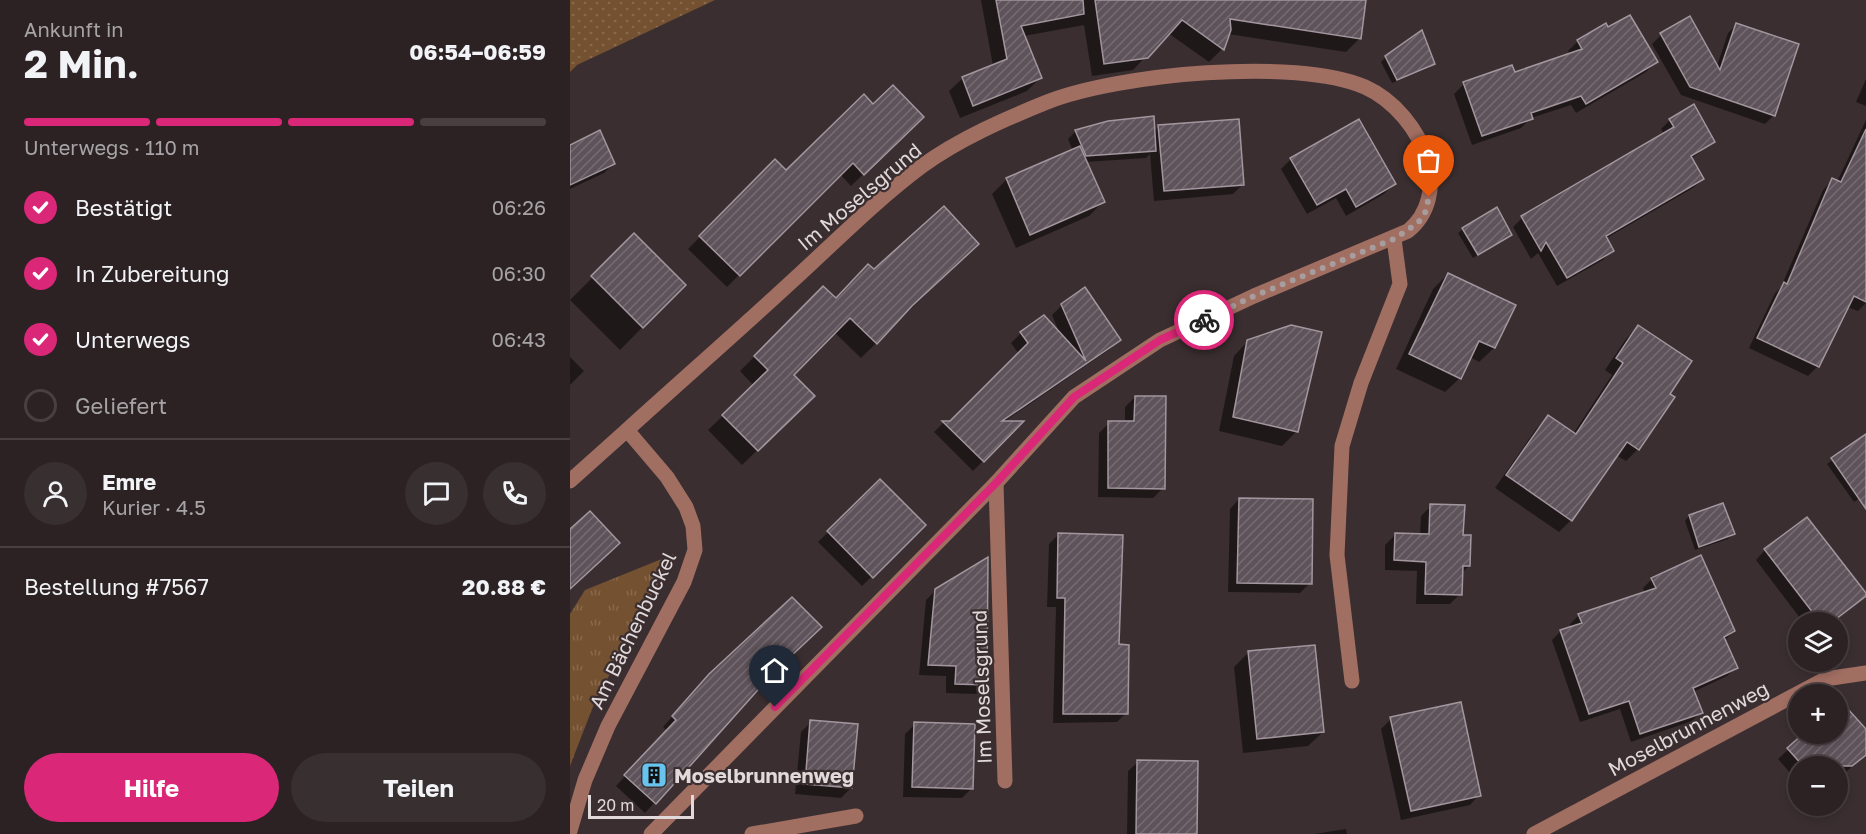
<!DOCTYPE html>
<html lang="de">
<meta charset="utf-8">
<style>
:root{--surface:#2c2224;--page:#382f31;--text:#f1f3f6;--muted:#a6a4a6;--line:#483f41;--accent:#db2777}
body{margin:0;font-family:"Golos Text",sans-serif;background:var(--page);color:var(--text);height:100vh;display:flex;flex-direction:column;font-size:22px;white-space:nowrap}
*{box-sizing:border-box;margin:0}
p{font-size:20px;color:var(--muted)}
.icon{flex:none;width:33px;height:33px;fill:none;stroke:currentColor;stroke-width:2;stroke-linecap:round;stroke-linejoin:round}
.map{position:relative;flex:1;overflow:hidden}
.sheet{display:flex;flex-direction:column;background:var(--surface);width:570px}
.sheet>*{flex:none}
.tools{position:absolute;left:1218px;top:612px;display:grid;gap:12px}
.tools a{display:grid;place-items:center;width:60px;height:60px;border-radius:50%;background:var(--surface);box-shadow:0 3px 9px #0003,0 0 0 2px var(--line);font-size:30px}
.scale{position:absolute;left:18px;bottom:15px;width:106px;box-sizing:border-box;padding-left:6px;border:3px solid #e1d9da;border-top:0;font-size:16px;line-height:21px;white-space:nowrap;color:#e1d9da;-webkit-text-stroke:4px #3a2e30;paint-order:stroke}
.pin{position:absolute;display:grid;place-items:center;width:51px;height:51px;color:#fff;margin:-62px -26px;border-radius:50% 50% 50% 0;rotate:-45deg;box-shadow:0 0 6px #0007}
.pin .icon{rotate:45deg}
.courier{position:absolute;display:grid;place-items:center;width:60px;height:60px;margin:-30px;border:4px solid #db2777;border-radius:50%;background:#fff;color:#222;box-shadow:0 2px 8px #0007}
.head em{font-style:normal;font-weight:700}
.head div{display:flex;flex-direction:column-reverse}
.head{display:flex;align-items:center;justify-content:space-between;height:102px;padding:0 24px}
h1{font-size:39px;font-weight:700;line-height:45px}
.bar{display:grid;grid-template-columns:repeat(4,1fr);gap:9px 6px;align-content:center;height:72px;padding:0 24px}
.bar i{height:8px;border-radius:4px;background:var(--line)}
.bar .current{background:var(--accent)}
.bar p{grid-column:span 4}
.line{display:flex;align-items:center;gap:15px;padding:0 24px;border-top:2px solid var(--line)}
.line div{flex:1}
.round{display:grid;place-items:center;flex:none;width:63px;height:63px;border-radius:32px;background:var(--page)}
ol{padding:0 24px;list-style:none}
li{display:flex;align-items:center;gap:18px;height:66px}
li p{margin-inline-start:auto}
li .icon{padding:6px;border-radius:50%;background:var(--accent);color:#fff;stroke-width:4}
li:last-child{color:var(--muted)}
li i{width:33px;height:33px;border:3px solid var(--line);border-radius:50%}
.button{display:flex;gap:12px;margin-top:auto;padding:12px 24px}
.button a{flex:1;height:69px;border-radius:36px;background:var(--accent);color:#fff;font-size:24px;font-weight:700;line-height:69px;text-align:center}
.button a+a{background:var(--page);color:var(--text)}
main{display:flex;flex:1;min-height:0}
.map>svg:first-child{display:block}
.grass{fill:url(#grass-dots)}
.park{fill:url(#park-tufts)}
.shadow{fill:#0007}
.building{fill:url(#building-hatch);stroke:#a3969e;stroke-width:1.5}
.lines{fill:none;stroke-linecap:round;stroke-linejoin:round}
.minor{stroke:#a16e62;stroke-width:15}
.done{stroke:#a79d9e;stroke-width:6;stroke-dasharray:0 10.8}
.route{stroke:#db2777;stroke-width:8}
.labels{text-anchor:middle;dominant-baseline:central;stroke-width:4.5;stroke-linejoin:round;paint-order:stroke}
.street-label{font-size:20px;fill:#e1d9da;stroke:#3a2e30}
.poi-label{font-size:20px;font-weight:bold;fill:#e1d9da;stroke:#3a2e30;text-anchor:start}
</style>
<main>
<section class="sheet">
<div class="head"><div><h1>2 Min.</h1><p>Ankunft in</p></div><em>06:54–06:59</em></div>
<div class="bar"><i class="current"></i><i class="current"></i><i class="current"></i><i></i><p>Unterwegs · 110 m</p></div>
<ol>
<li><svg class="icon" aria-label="check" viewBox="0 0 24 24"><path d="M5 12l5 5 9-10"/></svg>Bestätigt<p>06:26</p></li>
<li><svg class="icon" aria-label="check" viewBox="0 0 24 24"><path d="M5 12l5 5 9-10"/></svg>In Zubereitung<p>06:30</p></li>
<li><svg class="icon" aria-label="check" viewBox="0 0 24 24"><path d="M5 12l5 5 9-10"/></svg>Unterwegs<p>06:43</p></li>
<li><i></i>Geliefert</li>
</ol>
<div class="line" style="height:108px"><a class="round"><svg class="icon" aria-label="person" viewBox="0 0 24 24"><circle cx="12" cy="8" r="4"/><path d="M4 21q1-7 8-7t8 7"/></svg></a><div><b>Emre</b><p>Kurier · 4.5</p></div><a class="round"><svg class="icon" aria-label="chat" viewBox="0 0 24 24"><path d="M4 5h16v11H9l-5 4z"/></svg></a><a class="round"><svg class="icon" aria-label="phone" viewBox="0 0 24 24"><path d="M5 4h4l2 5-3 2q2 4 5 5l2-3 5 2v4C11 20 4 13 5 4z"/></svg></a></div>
<div class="line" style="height:78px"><div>Bestellung #7567</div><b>20.88 €</b></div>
<div class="button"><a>Hilfe</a><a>Teilen</a></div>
</section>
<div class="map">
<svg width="1296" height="834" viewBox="0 0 1296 834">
<defs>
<pattern id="grass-dots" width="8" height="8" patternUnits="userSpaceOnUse" patternTransform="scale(1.5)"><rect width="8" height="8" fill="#745130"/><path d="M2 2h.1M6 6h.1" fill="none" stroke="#88694d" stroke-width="1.8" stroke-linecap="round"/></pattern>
<pattern id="park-tufts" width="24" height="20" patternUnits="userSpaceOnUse" patternTransform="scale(1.5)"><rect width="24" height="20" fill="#745130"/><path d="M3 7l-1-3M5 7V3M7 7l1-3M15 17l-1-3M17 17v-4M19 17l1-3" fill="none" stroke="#88694d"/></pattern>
<pattern id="building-hatch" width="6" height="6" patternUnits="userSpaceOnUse" patternTransform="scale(1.5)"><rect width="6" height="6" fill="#5e535a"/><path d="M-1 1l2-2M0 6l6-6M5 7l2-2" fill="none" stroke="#756b71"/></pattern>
</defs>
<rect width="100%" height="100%" fill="#3a2e30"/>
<polygon class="grass" points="0,0 145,0 7,65 0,72"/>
<polygon class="park" points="104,554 24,704 0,766 0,614 15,590"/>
<g class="shadow">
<polygon points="411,0 920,0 794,0 789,39 776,52 658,34 652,49 639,62 598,33 563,70 522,76 514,25 454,36 470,78 457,91 390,118 379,91 393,78 423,66"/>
<polygon points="1120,18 1147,66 1158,33 1167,24 1204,115 1195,124 1111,95 1082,44 1091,35"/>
<polygon points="1008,41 1086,62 1076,72 1006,113 1001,105 961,118 951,128 902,145 884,94 894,84 944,74 1000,55 998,51"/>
<polygon points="816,57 863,63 859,68 822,83 811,62"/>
<polygon points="1296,79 1296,106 1286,102"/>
<polygon points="303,106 352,117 281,186 270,174 157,287 118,249 205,161 216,172"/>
<polygon points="1100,120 1143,142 1121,159 1133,179 1123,188 1035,239 1042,250 1033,260 987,286 968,253 961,259 943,227 952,218 1094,134 1091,129"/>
<polygon points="1296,120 1296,303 1288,311 1277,307 1248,366 1238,376 1179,348 1205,293 1211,287 1253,190 1262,180 1267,182"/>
<polygon points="588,127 673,184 663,194 584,201 580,154 576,158 516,162 533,202 519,216 446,248 422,194 436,180 503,151 498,139 506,131 583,132"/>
<polygon points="0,146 44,163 34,173 0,189"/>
<polygon points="721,159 824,184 814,194 776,216 766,198 737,214 711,169"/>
<polygon points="893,229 940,234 903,258 888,233"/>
<polygon points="64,236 114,285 50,350 0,300"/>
<polygon points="407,244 291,358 264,332 222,375 228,411 172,465 138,430 184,386 170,371 253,288 265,300 304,271"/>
<polygon points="878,274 944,305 924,348 909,362 900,357 890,378 875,392 826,369 863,289"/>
<polygon points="492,305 549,339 540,349 432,423 451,423 403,471 364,432 373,423 380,423 449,354 441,343 451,333 490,334 482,315"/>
<polygon points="1068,327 1098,394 1068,449 1056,461 1046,455 1001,520 989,532 925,488 966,429 978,417 1003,434 1042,375 1035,370 1056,339"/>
<polygon points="678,341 727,431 712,446 649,431 664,356"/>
<polygon points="0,357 14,371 0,385"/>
<polygon points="565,397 593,488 583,498 528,497 529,433 539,423 555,423 555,407"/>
<polygon points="1291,439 1296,446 1296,494 1284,502 1257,464"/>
<polygon points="310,481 354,525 292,586 248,542"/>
<polygon points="669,499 740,583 730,593 658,592 660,509"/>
<polygon points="861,506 892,536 899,566 891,574 890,594 880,604 846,604 847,571 815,570 815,545 825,535 850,536 851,516"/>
<polygon points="1119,516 1163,534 1158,539 1125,550 1115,521"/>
<polygon points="489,534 548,646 557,712 547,722 483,723 486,607 477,607 479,544"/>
<polygon points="1195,550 1295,595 1263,622 1233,622 1186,560"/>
<polygon points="1082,579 1164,631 1154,641 1166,667 1157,676 1123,692 1131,712 1122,721 1061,742 1050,709 1010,722 982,640 991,631 1001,628 1000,624 1009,615 1075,593 1073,588"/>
<polygon points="366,590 416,684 406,694 376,693 376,676 349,675 356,600"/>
<polygon points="679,652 753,732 738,746 673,753 664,667"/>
<polygon points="198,676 75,813 46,786 97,731 93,727 129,686"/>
<polygon points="1270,703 1296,732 1296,754 1268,779 1268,766 1228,766 1228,782 1208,759 1235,734 1268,734 1268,705"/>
<polygon points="821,719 909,795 900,805 831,820 811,729"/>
<polygon points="241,722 281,788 271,798 225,794 231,732"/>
<polygon points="345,724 402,788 392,798 333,797 335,734"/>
<polygon points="568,762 625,834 557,834 558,771"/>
<polygon points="776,829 777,834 744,834"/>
</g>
<g class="building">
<polygon points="426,0 513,0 514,14 451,26 472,78 403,106 392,77 437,59"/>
<polygon points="525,0 796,0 791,39 660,19 661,30 654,50 612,20 578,58 534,64"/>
<polygon points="1060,15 1088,62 1016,104 1011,96 961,113 963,119 912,136 893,82 942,65 945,72 1012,49 1007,40 1036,23 1038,27"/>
<polygon points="1120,16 1150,70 1166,23 1229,44 1205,116 1120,87 1090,33"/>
<polygon points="852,30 865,64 827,80 815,56"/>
<polygon points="323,85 354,117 294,175 283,163 170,276 129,236 205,159 216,170 294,94 303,104"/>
<polygon points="1124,104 1145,142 1121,156 1134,179 1036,236 1044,251 997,278 976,242 971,251 951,216 1104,127 1099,119"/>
<polygon points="584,116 586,151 516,156 505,130 538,121"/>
<polygon points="669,119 674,185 594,191 588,125"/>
<polygon points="789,119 826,184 786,207 776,189 747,205 720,158"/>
<polygon points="1296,129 1296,302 1284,296 1249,367 1187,338 1214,282 1217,284 1262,178 1271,182"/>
<polygon points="30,130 45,164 0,185 0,145"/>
<polygon points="510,146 535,202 460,235 436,178"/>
<polygon points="374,206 409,244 342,306 307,344 280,318 224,375 245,396 188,451 152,415 198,370 184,356 253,286 266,298 298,264 304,269"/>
<polygon points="927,207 942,235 908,255 892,228"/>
<polygon points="64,233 116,285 73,328 21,276"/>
<polygon points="878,273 946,305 925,348 909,341 891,379 839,354"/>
<polygon points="515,287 551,340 432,421 454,421 414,462 372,421 380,421 458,343 450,332 474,315 516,361 491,304"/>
<polygon points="721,325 752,332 728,432 663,417 677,340"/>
<polygon points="1068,325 1122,361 1100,394 1105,397 1069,450 1057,442 1002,521 936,475 978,415 1006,434 1053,363 1046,358"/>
<polygon points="565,396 596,396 595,489 538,488 538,421 564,421"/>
<polygon points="1296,434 1296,509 1261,458"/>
<polygon points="310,479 356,525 303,578 257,531"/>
<polygon points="669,498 743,499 742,584 667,583"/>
<polygon points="1153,503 1165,534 1129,547 1119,515"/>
<polygon points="860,504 895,505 893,535 901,535 900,566 893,566 892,595 855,594 856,562 824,560 825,533 859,534"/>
<polygon points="20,511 50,543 0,589 0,529"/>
<polygon points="1237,517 1296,593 1296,596 1262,622 1250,622 1194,549"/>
<polygon points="488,533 553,535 549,644 559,645 558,714 493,714 495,598 487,598"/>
<polygon points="1131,555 1165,631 1154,637 1168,668 1123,688 1133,713 1070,734 1059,701 1019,714 990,630 1012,623 1008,614 1086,588 1081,578"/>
<polygon points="418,557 417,685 385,684 386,666 358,665 365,589"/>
<polygon points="222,597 252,627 203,673 86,804 54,775 106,720 102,716 139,674"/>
<polygon points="745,645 754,732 687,739 678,651"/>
<polygon points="1268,698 1296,729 1296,755 1282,766 1233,766 1217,748 1233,734 1268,734"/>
<polygon points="891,702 911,796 841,811 820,717"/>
<polygon points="240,720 288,724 282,788 235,784"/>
<polygon points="344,722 405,724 403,789 342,787"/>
<polygon points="567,760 628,761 627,834 566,834"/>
</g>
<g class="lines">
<g class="minor">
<path d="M57,430c54,-49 109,-97 162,-146 44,-40 86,-83 133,-118 37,-27 83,-47 125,-64 71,-28 248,-45 318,-15 29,13 54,43 62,73 8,26 2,54 -19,71l-154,65 -94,44 -86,57 -78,86 -345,351"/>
<polyline points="0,481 57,430 97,477 116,507 123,526 125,550 114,582 38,726 15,780 0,831"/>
<polyline points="426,483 435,781"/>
<polyline points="782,681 767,555 772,446 791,383 830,284 824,239"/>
<polyline points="182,834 286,816"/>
<polyline points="964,834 1255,679 1296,673"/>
</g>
</g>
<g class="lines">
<polyline class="done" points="634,320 684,296 824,239 848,223 855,213 859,197"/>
<polyline class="route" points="205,707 426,483 504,397 590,340 634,320"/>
</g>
<defs>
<symbol id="building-square" viewBox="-11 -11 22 22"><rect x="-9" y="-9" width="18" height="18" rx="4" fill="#66c4ef" stroke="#3a2e30"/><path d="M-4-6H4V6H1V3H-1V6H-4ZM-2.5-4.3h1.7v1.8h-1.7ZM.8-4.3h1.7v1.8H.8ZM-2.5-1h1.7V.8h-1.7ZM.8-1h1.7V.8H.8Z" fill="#111"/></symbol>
</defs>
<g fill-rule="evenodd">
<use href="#building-square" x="69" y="760" width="30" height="30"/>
</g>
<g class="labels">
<g class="street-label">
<text transform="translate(289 196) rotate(-40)">Im Moselsgrund</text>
<text transform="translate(62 630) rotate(-64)">Am Bächenbuckel</text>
<text transform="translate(411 687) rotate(-92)">Im Moselsgrund</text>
<text transform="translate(1118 728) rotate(-28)">Moselbrunnenweg</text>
</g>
<g class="poi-label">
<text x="104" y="775">Moselbrunnenweg</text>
</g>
</g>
</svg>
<div class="tools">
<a><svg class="icon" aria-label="layers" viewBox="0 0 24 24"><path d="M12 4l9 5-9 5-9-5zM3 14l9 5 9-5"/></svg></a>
<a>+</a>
<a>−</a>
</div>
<div class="scale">20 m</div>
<div class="pin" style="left:859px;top:197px;background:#ea580c"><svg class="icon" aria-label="bag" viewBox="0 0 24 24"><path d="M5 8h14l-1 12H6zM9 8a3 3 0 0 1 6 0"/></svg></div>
<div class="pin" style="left:205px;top:707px;background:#1f2937"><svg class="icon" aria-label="home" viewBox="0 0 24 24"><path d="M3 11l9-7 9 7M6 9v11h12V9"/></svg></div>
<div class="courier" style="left:634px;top:320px"><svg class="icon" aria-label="bike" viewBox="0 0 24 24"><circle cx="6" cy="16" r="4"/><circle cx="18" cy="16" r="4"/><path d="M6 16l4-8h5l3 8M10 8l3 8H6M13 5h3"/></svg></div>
</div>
</main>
